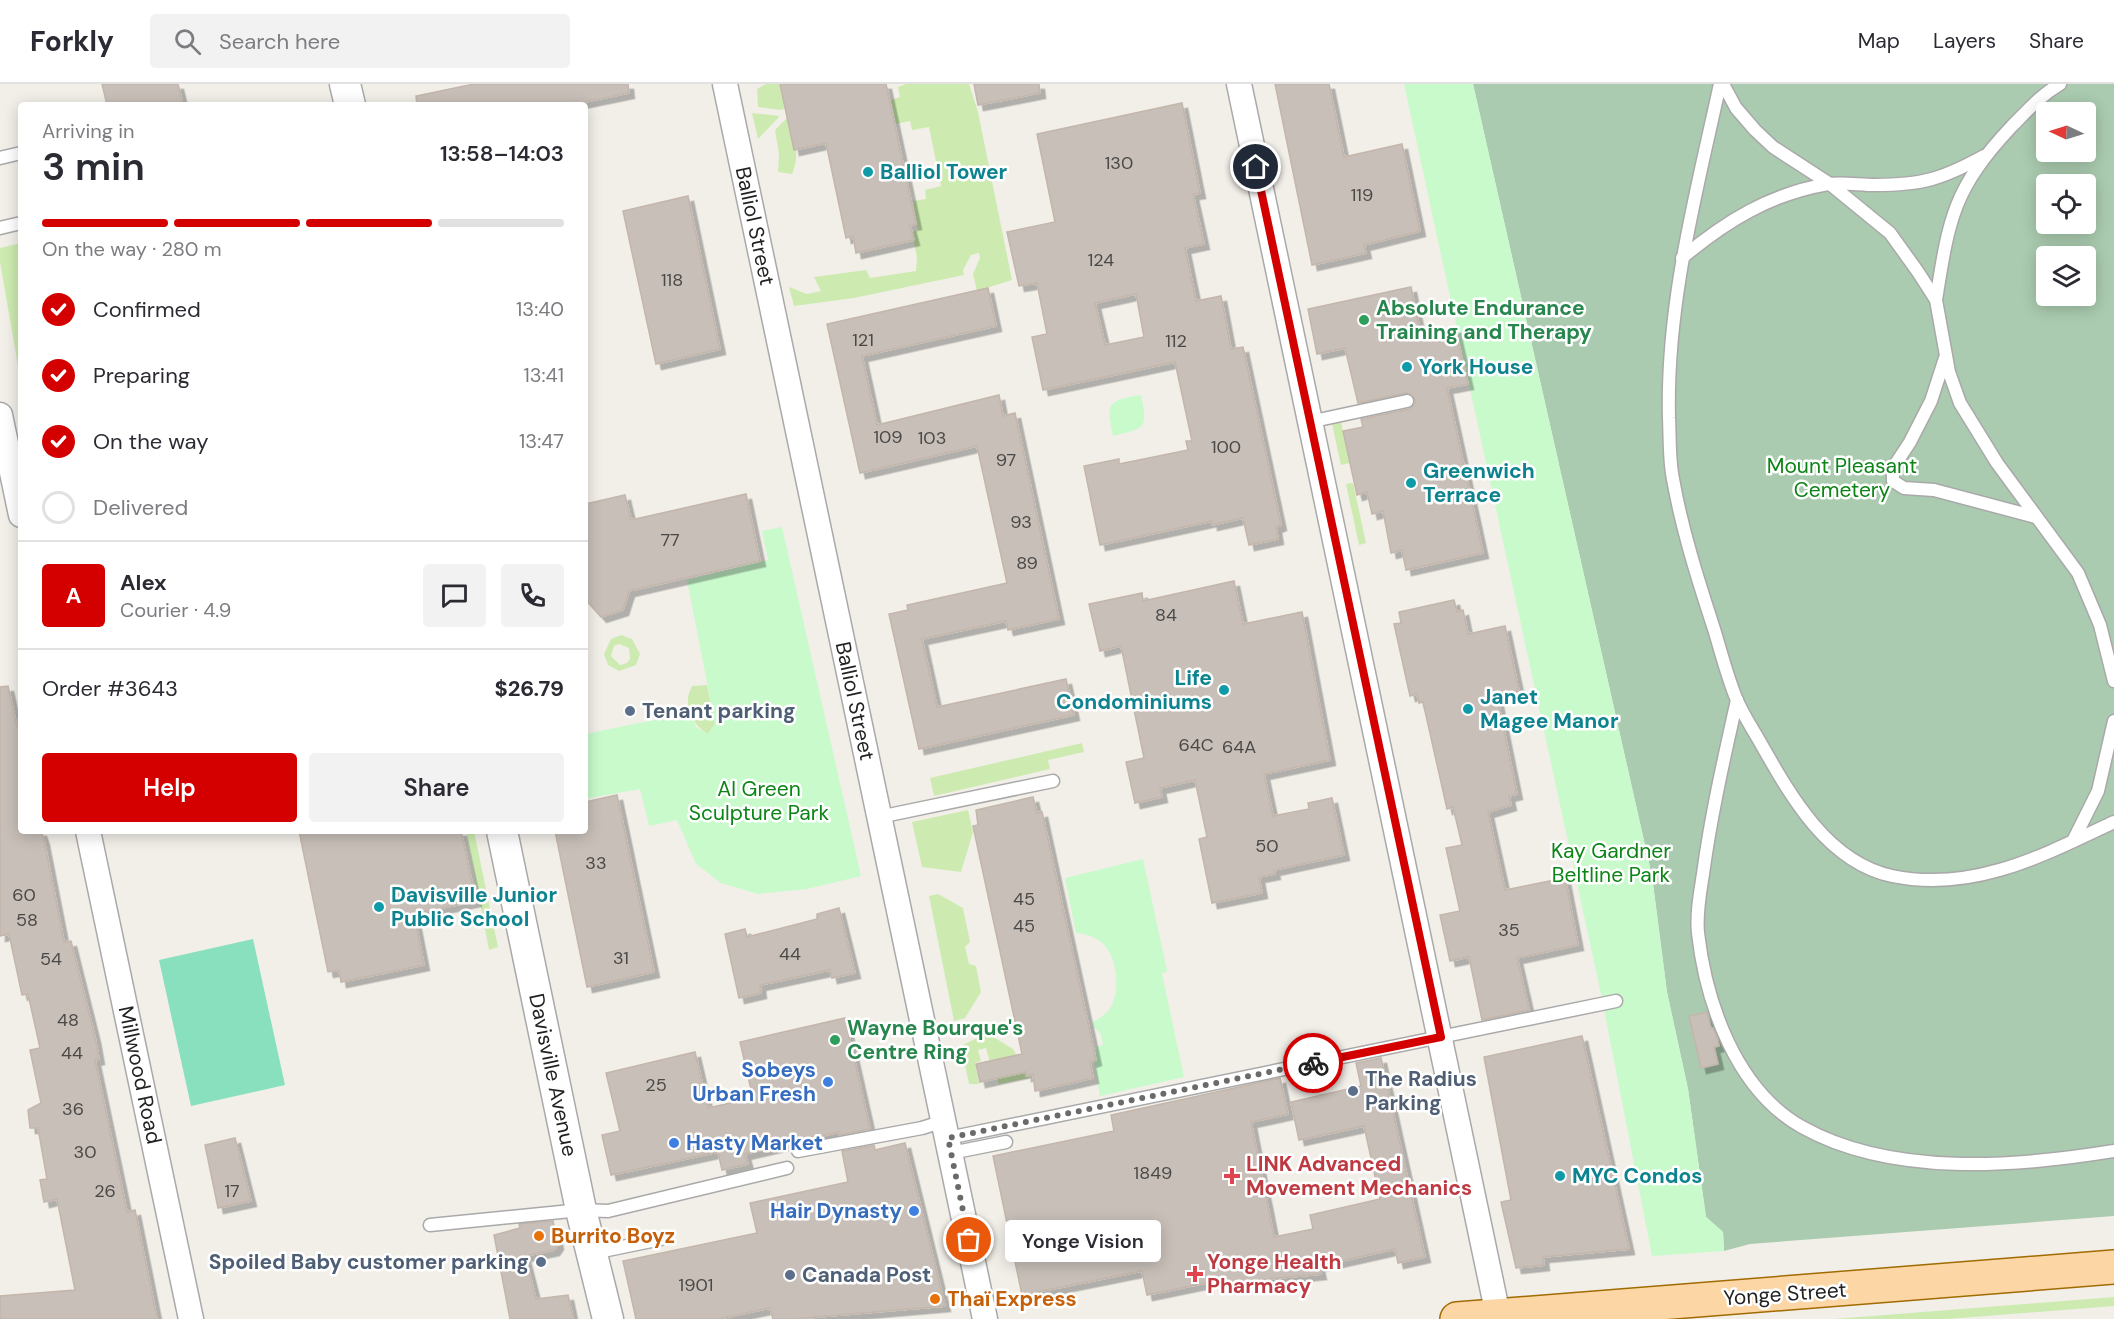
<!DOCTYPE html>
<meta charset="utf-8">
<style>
:root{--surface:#fff;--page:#f2f2f3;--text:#2b2b33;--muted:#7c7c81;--line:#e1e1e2;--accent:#d40000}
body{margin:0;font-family:"DM Sans",sans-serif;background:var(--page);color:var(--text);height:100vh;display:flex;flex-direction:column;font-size:22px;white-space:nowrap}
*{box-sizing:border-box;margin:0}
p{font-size:20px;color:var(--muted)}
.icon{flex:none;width:33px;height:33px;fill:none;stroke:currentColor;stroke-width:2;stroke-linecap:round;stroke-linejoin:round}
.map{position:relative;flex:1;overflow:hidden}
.panel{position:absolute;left:18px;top:18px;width:570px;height:732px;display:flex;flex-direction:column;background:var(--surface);border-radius:6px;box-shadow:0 3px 15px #0003}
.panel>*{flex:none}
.needle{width:39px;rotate:274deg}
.buttons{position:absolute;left:2036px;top:18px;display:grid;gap:12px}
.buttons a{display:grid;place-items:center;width:60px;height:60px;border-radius:6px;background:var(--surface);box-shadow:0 3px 15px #0003;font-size:30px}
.pin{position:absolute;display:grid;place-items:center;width:51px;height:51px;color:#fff;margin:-26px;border:3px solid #fff;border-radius:50%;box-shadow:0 2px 6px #0007}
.courier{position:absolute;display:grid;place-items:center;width:60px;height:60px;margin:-30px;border:4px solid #d40000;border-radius:50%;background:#fff;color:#222;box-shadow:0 2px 8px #0007}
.bubble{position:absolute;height:42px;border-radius:6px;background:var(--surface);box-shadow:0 3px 15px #0003;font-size:20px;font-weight:600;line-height:42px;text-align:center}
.overview em{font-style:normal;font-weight:600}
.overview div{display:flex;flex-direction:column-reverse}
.overview{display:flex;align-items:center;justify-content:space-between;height:102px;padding:0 24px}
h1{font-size:39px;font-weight:600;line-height:45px}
.bar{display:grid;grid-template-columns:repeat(4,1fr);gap:9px 6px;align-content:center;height:72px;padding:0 24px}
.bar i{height:8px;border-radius:4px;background:var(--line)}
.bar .current{background:var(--accent)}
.bar p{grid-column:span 4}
.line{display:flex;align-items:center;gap:15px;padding:0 24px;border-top:2px solid var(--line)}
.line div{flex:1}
.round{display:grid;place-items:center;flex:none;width:63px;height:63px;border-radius:6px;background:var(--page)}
ol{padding:0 24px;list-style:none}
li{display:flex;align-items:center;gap:18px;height:66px}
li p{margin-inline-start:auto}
li .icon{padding:6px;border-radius:50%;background:var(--accent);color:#fff;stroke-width:4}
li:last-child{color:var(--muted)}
li i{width:33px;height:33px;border:3px solid var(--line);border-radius:50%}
.action{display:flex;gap:12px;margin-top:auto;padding:12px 24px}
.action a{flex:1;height:69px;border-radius:6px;background:var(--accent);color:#fff;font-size:24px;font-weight:600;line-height:69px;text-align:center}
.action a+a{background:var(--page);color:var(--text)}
header{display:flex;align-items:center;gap:36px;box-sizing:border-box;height:84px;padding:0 30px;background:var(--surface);border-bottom:2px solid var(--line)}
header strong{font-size:28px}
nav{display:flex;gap:33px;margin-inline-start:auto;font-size:21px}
.search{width:420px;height:54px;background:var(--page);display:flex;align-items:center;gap:15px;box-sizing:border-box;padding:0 21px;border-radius:6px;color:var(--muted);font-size:22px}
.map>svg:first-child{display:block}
.grass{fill:#cdebb0;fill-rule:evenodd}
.cemetery{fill:#aacbaf;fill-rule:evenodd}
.park{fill:#c8facc}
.pitch{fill:#88e0be}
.building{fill:#c7bfb8;stroke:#c4b6ab;stroke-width:1.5;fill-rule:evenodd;filter:url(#shadow)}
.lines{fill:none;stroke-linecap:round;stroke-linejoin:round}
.service-casing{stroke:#a9a9a9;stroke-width:15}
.minor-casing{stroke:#a9a9a9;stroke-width:27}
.tertiary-casing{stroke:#a9a9a9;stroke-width:33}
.primary-casing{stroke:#a06b00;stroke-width:36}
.service{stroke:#fff;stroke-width:12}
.minor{stroke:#fff;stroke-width:24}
.tertiary{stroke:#fff;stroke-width:30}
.primary{stroke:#fcd6a4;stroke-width:33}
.done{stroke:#6b6a68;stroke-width:6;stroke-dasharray:0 10.8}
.route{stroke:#d40000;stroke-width:8}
.culture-dot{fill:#0f9aa8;stroke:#fff;stroke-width:2}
.leisure-dot{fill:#2e9e5b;stroke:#fff;stroke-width:2}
.service-dot{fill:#5c6f8a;stroke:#fff;stroke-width:2}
.shop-dot{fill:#3f7fe0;stroke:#fff;stroke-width:2}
.health-dot{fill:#e0444e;stroke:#fff;stroke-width:2}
.food-dot{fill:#e8710a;stroke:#fff;stroke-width:2}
.labels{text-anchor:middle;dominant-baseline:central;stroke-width:5;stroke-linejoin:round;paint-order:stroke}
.number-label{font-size:18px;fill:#4b4948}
.culture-label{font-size:21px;font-weight:bold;fill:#0d838f;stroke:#fff;text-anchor:start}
.street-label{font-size:21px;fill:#222;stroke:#fff}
.leisure-label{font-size:21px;font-weight:bold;fill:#27864d;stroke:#fff;text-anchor:start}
.park-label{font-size:21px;fill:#0c8416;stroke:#fff}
.service-label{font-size:21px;font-weight:bold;fill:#4e5e75;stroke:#fff;text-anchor:start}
.shop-label{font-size:21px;font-weight:bold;fill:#366cbe;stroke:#fff;text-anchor:end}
.health-label{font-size:21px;font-weight:bold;fill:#be3a42;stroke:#fff;text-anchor:start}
.food-label{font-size:21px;font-weight:bold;fill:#c56008;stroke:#fff;text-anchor:start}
</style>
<header>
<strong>Forkly</strong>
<div class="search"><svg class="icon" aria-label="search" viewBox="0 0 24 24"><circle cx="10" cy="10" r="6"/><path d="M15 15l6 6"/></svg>Search here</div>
<nav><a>Map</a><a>Layers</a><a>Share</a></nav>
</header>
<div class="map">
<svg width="2114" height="1235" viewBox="0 0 2114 1235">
<defs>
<filter id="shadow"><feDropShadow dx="5.5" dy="5.5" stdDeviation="0" flood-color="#0004"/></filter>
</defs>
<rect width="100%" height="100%" fill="#f2efe9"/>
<g class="grass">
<polygon points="783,0 788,24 780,26 758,23 757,5 766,0"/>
<polygon points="906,0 969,0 978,28 1012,196 977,207 973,190 980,174 979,169 971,171 963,186 964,191 854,214 794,222 789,203 807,210 821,207 814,193 866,186 870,194 916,187 917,174 912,148 918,146 913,117 926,115 925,106 941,102 929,43 912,46 910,37 896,40 891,16 900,13 898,3"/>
<polygon points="752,29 779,32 779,33 758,55"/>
<path d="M789,32c5,21 12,38 3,58l-14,-2 1,-18 -4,-24z"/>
<polygon points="21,159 21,299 0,178 0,164"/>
<polygon points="1341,338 1350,379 1341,381 1332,340"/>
<polygon points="1353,399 1366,459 1359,461 1346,400"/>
<path d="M621,551l11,4 8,15 -4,11 -17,6 -11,-6 -4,-11 7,-15zM619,560l10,4 1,11 -3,4 -7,2 -9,-9 3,-10z"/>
<path d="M707,601l8,39 -7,10c-17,-10 -26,-30 -16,-48z"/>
<polygon points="1082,659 1084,668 1048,676 1050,685 934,712 930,694"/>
<polygon points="968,726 973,748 961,788 922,783 912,738"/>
<polygon points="466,747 474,747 498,863 489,866"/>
<polygon points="938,810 963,824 970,858 965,863 969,880 976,882 981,908 965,934 954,937 929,812"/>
<polygon points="987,949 1013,965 1029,994 999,1000 995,988 992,986 986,964 978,966 981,977 975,979 979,1000 969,1000 961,962"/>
<polygon points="2114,1213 2114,1222 1948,1235 1834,1235"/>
</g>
<path class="cemetery" d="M1473,0h641v1132l-364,28 -26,7 -1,-19 -17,-15 -18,-128 -21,-97 -15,-116zM2046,28h39v40h-39zM2046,100h39v40h-39zM2046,172h39v40h-39z"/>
<g class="park">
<polygon points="1404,0 1473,0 1652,792 1667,908 1688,1005 1706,1133 1723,1148 1724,1167 1652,1172 1601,910"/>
<path d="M1141,311c7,34 5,33 -28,41 -7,-34 -6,-35 28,-41z"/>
<polygon points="782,443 861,792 807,805 758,810 721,799 696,780 677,736 649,742 640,705 585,715 585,650 689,629 696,643 708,650 715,640 687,496 768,476 762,447"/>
<path d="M1143,775l24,112 -5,3 22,103 -84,19 -6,-34 2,-1v-14l7,-2 -3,-13 -7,-5v-5c5,-3 12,-7 16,-12 12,-16 9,-54 -7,-67 -8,-7 -15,-9 -26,-10l-11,-55z"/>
</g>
<polygon class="pitch" points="253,855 285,1001 191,1022 159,876"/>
<g class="building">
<polygon points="102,0 178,0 183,21 107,21"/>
<polygon points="474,0 628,0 629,9 570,21 417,21 416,12"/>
<polygon points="780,0 886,0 916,140 910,141 914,156 856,169 853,152 846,154 826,59 794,66"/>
<polygon points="974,0 1039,0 1040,9 978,21"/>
<polygon points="1275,0 1329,0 1344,73 1402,60 1420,147 1364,161 1366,169 1312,181"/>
<path d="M1182,19l18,90 -7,1 11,50 -19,4 11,53 25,-5 10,53 12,-2 38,178 -5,2 2,12 -29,6 -6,-27 -31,7v-4l-112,24 -16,-79 35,-7v5l69,-14 -2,-9h6l-17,-79 -132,28 -11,-53 15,-3 -10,-51 -18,3 -12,-54 48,-10 -18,-88zM1136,210l8,43 -39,8 -10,-42z"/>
<polygon points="688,112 720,265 656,280 623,127"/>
<polygon points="1411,203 1421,251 1455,244 1468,300 1447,304 1483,469 1406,486 1402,466 1391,469 1383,427 1372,430 1367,408 1357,411 1343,347 1363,343 1361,335 1409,325 1415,320 1415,315 1406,309 1358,319 1345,264 1317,270 1308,225"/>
<polygon points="988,204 996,242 862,272 877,341 999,311 1003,332 1015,329 1059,535 1008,546 1006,537 922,555 937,623 1066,595 1074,631 919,665 889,530 908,526 907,521 1007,499 977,362 860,389 827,240"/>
<polygon points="746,410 760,477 629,507 623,526 601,533 585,515 585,420 625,411 631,436"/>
<polygon points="1234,497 1243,540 1302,528 1330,676 1264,690 1273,732 1309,725 1308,719 1332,714 1344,771 1274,786 1275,790 1259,793 1262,809 1212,819 1199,755 1207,753 1195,696 1160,704 1162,713 1135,719 1126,678 1144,674 1121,562 1100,567 1089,520 1142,509 1143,517"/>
<polygon points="1454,516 1457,528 1463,526 1468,550 1505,542 1519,607 1497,612 1517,710 1509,712 1511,721 1488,728 1505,806 1565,794 1578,861 1517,874 1529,926 1482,936 1469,873 1450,877 1440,831 1460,827 1446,764 1462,761 1453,723 1447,725 1423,618 1419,619 1417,610 1410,612 1394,540 1401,539 1399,528"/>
<polygon points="8,602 17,643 21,642 21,747 41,747 44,756 64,858 71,857 95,953 99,975 95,976 127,1128 135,1126 157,1235 0,1235 0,1212 75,1206 57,1115 44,1118 40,1096 47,1095 38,1044 30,1044 28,1026 41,1019 30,966 40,964 28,910 22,911 9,850 0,852 0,603"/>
<polygon points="617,711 654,888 587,903 555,747 585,747 585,718"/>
<polygon points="1033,713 1037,729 1042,728 1096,976 1090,978 1093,994 1035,1007 1033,990 1026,992 1026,988 980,998 976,980 1022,970 973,742 978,741 976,726"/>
<polygon points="299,747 461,747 476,817 414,830 424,881 341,898 339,886 328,888"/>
<polygon points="839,824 855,889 832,894 830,886 760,901 761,909 739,914 725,850 745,845 747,853 817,835 817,830"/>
<polygon points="1707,928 1711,944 1713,944 1717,953 1719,962 1714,963 1718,980 1701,984 1689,932"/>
<polygon points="845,934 870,1045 839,1051 839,1048 745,1070 748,1080 722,1086 718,1068 611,1091 602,1051 620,1047 606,989 695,968 708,1024 753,1014 740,958"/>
<polygon points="1582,952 1629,1165 1543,1173 1544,1181 1516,1184 1501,1118 1511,1116 1484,973"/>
<polygon points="1381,974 1425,1173 1398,1179 1395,1165 1319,1182 1321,1190 1226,1199 1225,1195 1147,1211 1142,1187 1022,1211 993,1072 1114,1047 1111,1031 1280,994 1288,1030 1251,1038 1274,1153 1313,1145 1310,1131 1380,1115 1364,1042 1299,1056 1291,1018 1361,1002 1356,979"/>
<polygon points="235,1054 251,1117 218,1124 205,1061"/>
<polygon points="905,1059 945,1222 794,1235 773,1235 770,1224 719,1235 636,1235 623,1177 757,1149 750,1119 848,1098 842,1067 874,1061 875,1066"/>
<polygon points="553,1137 558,1160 554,1166 525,1172 536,1215 568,1211 573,1235 510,1235 494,1151 520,1144 519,1140"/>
</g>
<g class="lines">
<defs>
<g id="service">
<path d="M1720,0c-24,110 -54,221 -51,334 1,20 0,42 4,61 9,51 25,101 41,150 7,23 13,47 22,69 6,15 16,30 24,44 30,53 67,120 132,134 81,17 152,-21 222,-54"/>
<polyline points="1723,0 1736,24 1755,46 1773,63 1830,100 1890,149 1918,188 1936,216 1949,288 1960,319 1997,379 2078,489 2100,541 2114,597"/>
<polyline points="0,74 21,69"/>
<polyline points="0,144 21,139"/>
<path d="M1682,174c44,-37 88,-64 146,-74 15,-2 32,1 47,1 47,0 67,-6 109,-29"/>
<path d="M1936,216c13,-82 17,-111 76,-174 16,-16 29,-31 48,-42"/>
<polyline points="1945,274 1931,317 1910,358 1893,384 1893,397 1904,404 1934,406 2036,433"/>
<polyline points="1309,338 1407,317"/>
<path d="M1737,616c-13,58 -26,115 -34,174 -3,19 -7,40 -5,59 8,70 38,157 104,194 89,50 214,40 312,24"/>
<polyline points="879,733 1053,697"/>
<polyline points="2073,757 2098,707 2114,637"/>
<polyline points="948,1054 1616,917"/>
<polyline points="798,1067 922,1044 944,1037"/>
<polyline points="951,1069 1006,1058"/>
<polyline points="430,1141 581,1126 608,1127 787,1084"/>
<polyline points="593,1169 661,1155"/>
</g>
<g id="minor">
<polyline points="725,0 985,1235"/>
<polyline points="1239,0 1498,1231"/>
<polyline points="0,331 21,431"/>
<polyline points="88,747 191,1235"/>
</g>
<g id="tertiary">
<polyline points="345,0 350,21"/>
<polyline points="502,747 581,1126 608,1235"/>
</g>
<polyline id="primary" points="1457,1235 2114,1183"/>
</defs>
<use href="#service" class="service-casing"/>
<use href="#minor" class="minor-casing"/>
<use href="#tertiary" class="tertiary-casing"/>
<use href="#primary" class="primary-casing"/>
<use href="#service" class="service"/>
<use href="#minor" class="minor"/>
<use href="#tertiary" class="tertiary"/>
<use href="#primary" class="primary"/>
</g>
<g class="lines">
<polyline class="done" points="969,1156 948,1054 1313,979"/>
<polyline class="route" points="1256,83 1441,953 1313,979"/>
</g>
<g class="culture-dot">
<circle cx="868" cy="88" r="6"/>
<circle cx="1407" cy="283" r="6"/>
<circle cx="1411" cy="399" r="6"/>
<circle cx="1224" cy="606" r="6"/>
<circle cx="1468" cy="625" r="6"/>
<circle cx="379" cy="823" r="6"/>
<circle cx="1560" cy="1092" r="6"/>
</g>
<g class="leisure-dot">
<circle cx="1364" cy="236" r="6"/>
<circle cx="835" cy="956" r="6"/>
</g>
<g class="service-dot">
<circle cx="630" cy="627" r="6"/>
<circle cx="1353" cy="1007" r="6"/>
<circle cx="541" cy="1178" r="6"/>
<circle cx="790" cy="1191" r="6"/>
</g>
<g class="shop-dot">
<circle cx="828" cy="998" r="6"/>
<circle cx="674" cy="1059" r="6"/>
<circle cx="914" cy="1127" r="6"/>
</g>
<g class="health-dot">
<path d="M1229 1083h6v6h6v6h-6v6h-6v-6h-6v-6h6z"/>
<path d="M1192 1181h6v6h6v6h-6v6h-6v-6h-6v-6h6z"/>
</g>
<g class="food-dot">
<circle cx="539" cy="1152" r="6"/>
<circle cx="935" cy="1215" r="6"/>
</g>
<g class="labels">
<g class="number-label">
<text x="1119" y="79">130</text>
<text x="1362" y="111">119</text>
<text x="1101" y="176">124</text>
<text x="672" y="196">118</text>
<text x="863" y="256">121</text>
<text x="1176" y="257">112</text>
<text x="888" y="353">109</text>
<text x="932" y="354">103</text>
<text x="1226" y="363">100</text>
<text x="1006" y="376">97</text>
<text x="1021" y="438">93</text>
<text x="670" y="456">77</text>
<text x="1027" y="479">89</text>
<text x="1166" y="531">84</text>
<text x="1196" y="661">64C</text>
<text x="1239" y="663">64A</text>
<text x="1267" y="762">50</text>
<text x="596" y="779">33</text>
<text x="24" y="811">60</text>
<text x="1024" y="815">45</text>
<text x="27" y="836">58</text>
<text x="1024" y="842">45</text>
<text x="1509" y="846">35</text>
<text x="790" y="870">44</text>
<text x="621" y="874">31</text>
<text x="51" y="875">54</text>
<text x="68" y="936">48</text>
<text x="72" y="969">44</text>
<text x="656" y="1001">25</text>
<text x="73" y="1025">36</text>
<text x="85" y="1068">30</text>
<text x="1153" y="1089">1849</text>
<text x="105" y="1107">26</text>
<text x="232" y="1107">17</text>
<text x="696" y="1201">1901</text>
</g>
<g class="culture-label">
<text x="880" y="88">Balliol Tower</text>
<text x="1419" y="283">York House</text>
<text x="1423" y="387">Greenwich<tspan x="1423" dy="24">Terrace</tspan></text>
<text x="1212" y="594" text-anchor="end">Life<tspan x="1212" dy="24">Condominiums</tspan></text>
<text x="1480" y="613">Janet<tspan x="1480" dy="24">Magee Manor</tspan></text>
<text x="391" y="811">Davisville Junior<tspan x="391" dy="24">Public School</tspan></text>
<text x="1572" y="1092">MYC Condos</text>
</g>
<g class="street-label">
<text transform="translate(755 142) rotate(78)">Balliol Street</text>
<text transform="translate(855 617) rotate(78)">Balliol Street</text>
<text transform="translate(140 991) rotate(78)">Millwood Road</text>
<text transform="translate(553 991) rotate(78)">Davisville Avenue</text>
<text transform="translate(1785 1210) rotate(-4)">Yonge Street</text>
</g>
<g class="leisure-label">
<text x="1376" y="224">Absolute Endurance<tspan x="1376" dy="24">Training and Therapy</tspan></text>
<text x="847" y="944">Wayne Bourque's<tspan x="847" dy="24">Centre Ring</tspan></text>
</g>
<g class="park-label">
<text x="1842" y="382">Mount Pleasant<tspan x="1842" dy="24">Cemetery</tspan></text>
<text x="759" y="705">Al Green<tspan x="759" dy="24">Sculpture Park</tspan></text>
<text x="1611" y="767">Kay Gardner<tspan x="1611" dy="24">Beltline Park</tspan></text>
</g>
<g class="service-label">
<text x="642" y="627">Tenant parking</text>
<text x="1365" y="995">The Radius<tspan x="1365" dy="24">Parking</tspan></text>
<text x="529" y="1178" text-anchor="end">Spoiled Baby customer parking</text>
<text x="802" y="1191">Canada Post</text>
</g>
<g class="shop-label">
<text x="816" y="986">Sobeys<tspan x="816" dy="24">Urban Fresh</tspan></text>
<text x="686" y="1059" text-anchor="start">Hasty Market</text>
<text x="902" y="1127">Hair Dynasty</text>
</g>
<g class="health-label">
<text x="1246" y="1080">LINK Advanced<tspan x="1246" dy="24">Movement Mechanics</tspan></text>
<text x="1207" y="1178">Yonge Health<tspan x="1207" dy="24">Pharmacy</tspan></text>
</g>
<g class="food-label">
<text x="551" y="1152">Burrito Boyz</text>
<text x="947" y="1215">Thaï Express</text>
</g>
</g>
</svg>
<div class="buttons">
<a><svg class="needle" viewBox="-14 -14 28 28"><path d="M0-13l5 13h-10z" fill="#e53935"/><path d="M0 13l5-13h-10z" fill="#7c7c81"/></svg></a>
<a><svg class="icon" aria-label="locate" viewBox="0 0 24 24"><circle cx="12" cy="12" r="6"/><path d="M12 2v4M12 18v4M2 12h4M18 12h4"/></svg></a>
<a><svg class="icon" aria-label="layers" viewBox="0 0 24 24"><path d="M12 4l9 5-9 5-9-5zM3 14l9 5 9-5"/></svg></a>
</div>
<div class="pin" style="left:969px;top:1156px;background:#ea580c"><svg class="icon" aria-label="bag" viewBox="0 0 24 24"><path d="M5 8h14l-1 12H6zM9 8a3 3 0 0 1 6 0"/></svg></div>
<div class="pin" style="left:1256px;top:83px;background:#1f2937"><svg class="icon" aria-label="home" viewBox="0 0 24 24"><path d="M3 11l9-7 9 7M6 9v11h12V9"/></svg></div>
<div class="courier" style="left:1313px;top:979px"><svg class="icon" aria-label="bike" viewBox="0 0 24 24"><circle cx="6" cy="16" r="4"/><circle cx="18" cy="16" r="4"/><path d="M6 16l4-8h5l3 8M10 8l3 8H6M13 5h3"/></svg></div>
<div class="bubble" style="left:1005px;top:1136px;width:156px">Yonge Vision</div>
<section class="panel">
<div class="overview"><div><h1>3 min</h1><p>Arriving in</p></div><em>13:58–14:03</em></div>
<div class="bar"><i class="current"></i><i class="current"></i><i class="current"></i><i></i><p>On the way · 280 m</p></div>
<ol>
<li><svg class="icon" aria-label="check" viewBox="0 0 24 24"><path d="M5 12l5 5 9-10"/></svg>Confirmed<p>13:40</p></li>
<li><svg class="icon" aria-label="check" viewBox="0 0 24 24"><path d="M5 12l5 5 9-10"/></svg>Preparing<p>13:41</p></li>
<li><svg class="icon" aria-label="check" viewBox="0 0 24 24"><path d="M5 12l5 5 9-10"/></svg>On the way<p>13:47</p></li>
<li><i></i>Delivered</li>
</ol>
<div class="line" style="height:108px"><b class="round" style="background:var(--accent);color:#fff">A</b><div><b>Alex</b><p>Courier · 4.9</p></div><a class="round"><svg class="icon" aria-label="chat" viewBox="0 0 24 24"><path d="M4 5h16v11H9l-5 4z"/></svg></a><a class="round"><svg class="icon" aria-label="phone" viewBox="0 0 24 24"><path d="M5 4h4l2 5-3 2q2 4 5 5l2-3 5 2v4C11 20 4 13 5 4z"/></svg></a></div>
<div class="line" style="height:78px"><div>Order #3643</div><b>$26.79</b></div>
<div class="action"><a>Help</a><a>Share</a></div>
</section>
</div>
